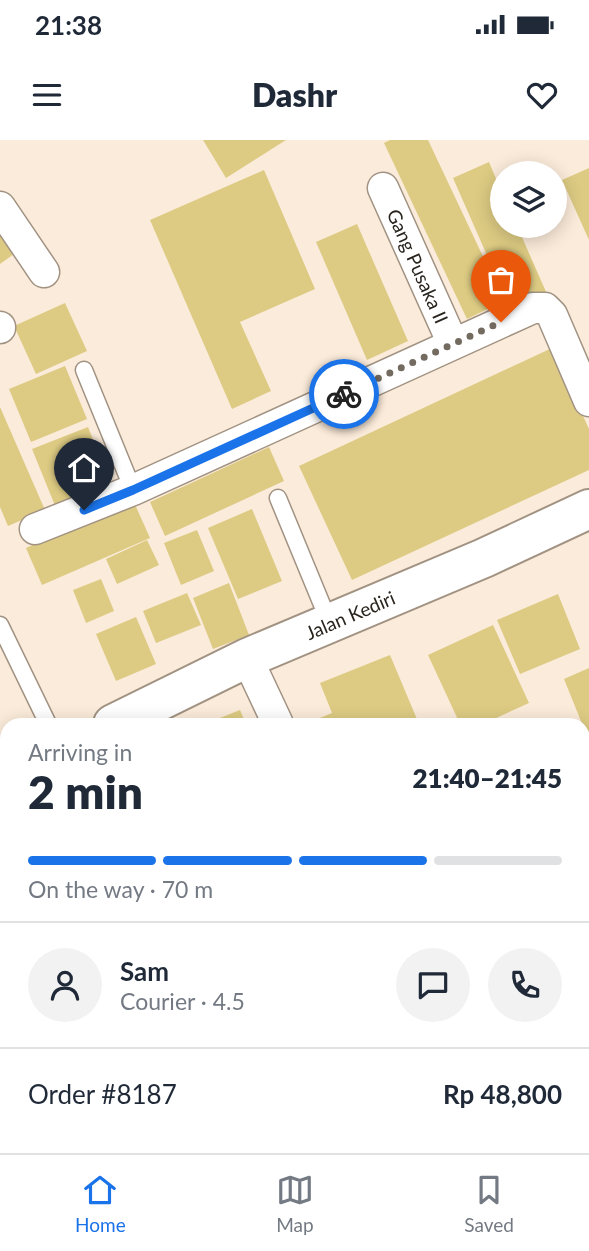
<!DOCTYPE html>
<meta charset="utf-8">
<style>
:root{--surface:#fff;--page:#f2f2f3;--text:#1f2937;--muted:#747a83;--line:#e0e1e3;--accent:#1a73e8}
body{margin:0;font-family:Lato,sans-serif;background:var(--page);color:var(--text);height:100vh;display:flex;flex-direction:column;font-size:26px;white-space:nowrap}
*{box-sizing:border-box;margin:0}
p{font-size:23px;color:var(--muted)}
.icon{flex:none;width:38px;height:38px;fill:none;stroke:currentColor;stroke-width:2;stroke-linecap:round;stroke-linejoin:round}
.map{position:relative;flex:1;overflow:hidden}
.side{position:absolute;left:0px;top:578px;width:590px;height:436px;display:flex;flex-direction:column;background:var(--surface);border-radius:21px 21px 0 0;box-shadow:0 4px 18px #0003}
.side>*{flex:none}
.controls{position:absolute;left:490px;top:21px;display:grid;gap:14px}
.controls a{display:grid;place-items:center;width:77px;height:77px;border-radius:50%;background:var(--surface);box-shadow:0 4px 18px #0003;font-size:35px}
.pin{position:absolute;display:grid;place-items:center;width:60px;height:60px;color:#fff;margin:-72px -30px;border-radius:50% 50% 50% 0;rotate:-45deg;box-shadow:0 0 7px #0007}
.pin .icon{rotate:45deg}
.courier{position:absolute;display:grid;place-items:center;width:70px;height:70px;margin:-35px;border:5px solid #1a73e8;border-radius:50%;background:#fff;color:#222;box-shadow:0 2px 9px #0007}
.head em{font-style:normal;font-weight:800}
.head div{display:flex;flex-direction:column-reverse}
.head{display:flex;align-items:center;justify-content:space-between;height:119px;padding:0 28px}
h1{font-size:46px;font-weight:800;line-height:52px}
.bar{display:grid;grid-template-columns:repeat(4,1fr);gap:10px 7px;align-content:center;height:84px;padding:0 28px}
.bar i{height:9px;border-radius:5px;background:var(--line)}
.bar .on{background:var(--accent)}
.bar p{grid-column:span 4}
.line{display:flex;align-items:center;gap:18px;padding:0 28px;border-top:2px solid var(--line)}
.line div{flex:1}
.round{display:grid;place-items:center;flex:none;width:74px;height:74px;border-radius:37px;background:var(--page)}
.status{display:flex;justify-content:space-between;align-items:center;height:49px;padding:0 35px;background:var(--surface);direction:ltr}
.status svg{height:19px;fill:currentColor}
header{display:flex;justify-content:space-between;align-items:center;height:91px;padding:0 28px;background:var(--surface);font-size:32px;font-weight:800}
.tab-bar{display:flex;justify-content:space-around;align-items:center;height:98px;border-top:2px solid var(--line);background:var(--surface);font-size:19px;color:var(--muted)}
.tab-bar a{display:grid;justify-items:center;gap:4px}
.tab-bar .on{color:var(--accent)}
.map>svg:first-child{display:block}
.building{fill:#ddcb83}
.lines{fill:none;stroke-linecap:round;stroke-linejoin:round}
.lane-casing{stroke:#a19282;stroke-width:19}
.street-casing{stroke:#a19282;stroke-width:33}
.secondary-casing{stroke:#a19282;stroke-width:42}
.lane{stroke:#fff;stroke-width:16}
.street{stroke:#fff;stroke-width:30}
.secondary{stroke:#fff;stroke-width:38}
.done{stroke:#736a60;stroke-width:7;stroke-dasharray:0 12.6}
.route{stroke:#1a73e8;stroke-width:9}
.labels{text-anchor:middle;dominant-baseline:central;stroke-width:6;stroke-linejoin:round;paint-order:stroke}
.street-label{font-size:19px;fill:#2a241e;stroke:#fff}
</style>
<div class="status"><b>21:38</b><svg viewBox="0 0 49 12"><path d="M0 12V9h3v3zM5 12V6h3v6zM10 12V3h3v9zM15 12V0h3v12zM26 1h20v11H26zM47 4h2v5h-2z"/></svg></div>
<header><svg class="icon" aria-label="menu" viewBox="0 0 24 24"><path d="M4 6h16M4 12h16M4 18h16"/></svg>Dashr<svg class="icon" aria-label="heart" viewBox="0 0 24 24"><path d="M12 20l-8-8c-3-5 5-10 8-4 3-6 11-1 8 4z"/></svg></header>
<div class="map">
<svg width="589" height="1013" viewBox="0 0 589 1013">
<rect width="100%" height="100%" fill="#fbebda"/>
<g class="building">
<polygon points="203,0 286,0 226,38"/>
<polygon points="390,0 428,0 504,161 467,179 384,3"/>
<polygon points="489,22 502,53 502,86 517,86 547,154 511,170 453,38"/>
<polygon points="589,28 589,100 562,40"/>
<polygon points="264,30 315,149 240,182 271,251 232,269 150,80"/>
<polygon points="357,84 408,201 367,220 316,102"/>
<polygon points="0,95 14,114 0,124"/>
<polygon points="65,163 87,211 36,234 14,186"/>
<polygon points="552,208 589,289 589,330 352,440 299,326"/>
<polygon points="65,226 87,279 31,302 9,249"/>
<polygon points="0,267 45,370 8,386 0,367"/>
<polygon points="88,287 111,345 56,368 32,309"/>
<polygon points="269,307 284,341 165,396 150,362"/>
<polygon points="133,360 150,398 42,445 26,408"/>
<polygon points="252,369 282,441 238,459 208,388"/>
<polygon points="197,390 214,431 181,445 164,403"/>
<polygon points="147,400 159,425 117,444 106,419"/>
<polygon points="101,439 114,471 86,483 73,450"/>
<polygon points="229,443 249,495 213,509 193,458"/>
<polygon points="187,453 201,485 156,503 143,471"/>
<polygon points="558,454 580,509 520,534 497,480"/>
<polygon points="136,477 156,524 116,541 96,494"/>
<polygon points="493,485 529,563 483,584 460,584 428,515"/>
<polygon points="390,515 419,584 305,584 332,573 320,543"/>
<polygon points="589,528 589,601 564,539"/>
<polygon points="240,570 246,584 205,584"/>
<polygon points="583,672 589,687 589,741 583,743"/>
<polygon points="0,776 7,787 7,922 0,926"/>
<polygon points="589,778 589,885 583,870 583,781"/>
<polygon points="589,966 589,1007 577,1013 553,1013 550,1006 583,1006 583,969"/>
<polygon points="7,981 7,1006 182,1006 185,1013 0,1013 0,985"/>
<polygon points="379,1006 393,1006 397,1013 376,1013 374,1009"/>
<polygon points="397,1006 460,1006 464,1013 430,1013 429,1010 424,1013 401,1013"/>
<polygon points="469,1006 498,1006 501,1013 472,1013"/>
</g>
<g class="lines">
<defs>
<g id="lane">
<polyline points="84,230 133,350"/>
<polyline points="278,358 330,484"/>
<polyline points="0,485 48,584"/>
</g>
<g id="street">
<polyline points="383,48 453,204"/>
<polyline points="0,67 44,132"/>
<polyline points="0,188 0,187"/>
<polyline points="35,389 133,350 533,168 545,168 552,175 589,261"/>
<polyline points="247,518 278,584"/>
<polyline points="583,759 589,757"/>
<polyline points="197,1006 199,1013"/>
</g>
<g id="secondary">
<polyline points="113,584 247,518 484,418 589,369"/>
<polyline points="0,642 7,639"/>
</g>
</defs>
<use href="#lane" class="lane-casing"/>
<use href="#street" class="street-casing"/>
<use href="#secondary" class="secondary-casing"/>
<use href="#lane" class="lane"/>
<use href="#street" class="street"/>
<use href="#secondary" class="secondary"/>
</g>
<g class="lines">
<polyline class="done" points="344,254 501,182"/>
<polyline class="route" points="84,370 133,350 344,254"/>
</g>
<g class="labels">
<g class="street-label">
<text transform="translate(418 126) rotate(66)">Gang Pusaka II</text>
<text transform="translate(350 475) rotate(-23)">Jalan Kediri</text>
</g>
</g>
</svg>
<div class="controls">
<a><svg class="icon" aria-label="layers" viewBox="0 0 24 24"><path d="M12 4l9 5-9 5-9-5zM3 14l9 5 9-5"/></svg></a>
</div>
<div class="pin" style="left:501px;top:182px;background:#ea580c"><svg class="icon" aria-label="bag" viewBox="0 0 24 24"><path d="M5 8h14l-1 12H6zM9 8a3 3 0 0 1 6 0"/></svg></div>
<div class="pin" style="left:84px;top:370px;background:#1f2937"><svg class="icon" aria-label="home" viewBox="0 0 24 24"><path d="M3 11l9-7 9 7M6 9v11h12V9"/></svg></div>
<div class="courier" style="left:344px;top:254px"><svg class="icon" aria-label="bike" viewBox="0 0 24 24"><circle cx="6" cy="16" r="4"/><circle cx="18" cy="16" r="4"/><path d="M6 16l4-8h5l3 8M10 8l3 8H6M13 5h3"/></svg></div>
<section class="side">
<div class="head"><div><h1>2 min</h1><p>Arriving in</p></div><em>21:40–21:45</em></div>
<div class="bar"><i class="on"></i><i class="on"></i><i class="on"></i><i></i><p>On the way · 70 m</p></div>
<div class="line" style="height:126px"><a class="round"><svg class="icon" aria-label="person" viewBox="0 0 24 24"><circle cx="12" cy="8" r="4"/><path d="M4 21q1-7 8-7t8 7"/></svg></a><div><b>Sam</b><p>Courier · 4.5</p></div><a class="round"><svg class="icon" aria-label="chat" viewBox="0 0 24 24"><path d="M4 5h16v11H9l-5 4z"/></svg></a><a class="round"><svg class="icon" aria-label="phone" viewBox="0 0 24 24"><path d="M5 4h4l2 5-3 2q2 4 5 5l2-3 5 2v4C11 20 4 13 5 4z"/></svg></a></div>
<div class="line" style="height:91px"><div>Order #8187</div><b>Rp 48,800</b></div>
</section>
</div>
<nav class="tab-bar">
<a class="on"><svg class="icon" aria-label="home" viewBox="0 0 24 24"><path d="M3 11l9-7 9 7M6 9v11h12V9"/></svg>Home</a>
<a><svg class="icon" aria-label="map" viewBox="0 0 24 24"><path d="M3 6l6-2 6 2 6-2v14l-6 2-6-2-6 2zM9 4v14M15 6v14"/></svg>Map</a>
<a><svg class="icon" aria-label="saved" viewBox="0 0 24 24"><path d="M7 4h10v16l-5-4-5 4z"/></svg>Saved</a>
</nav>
